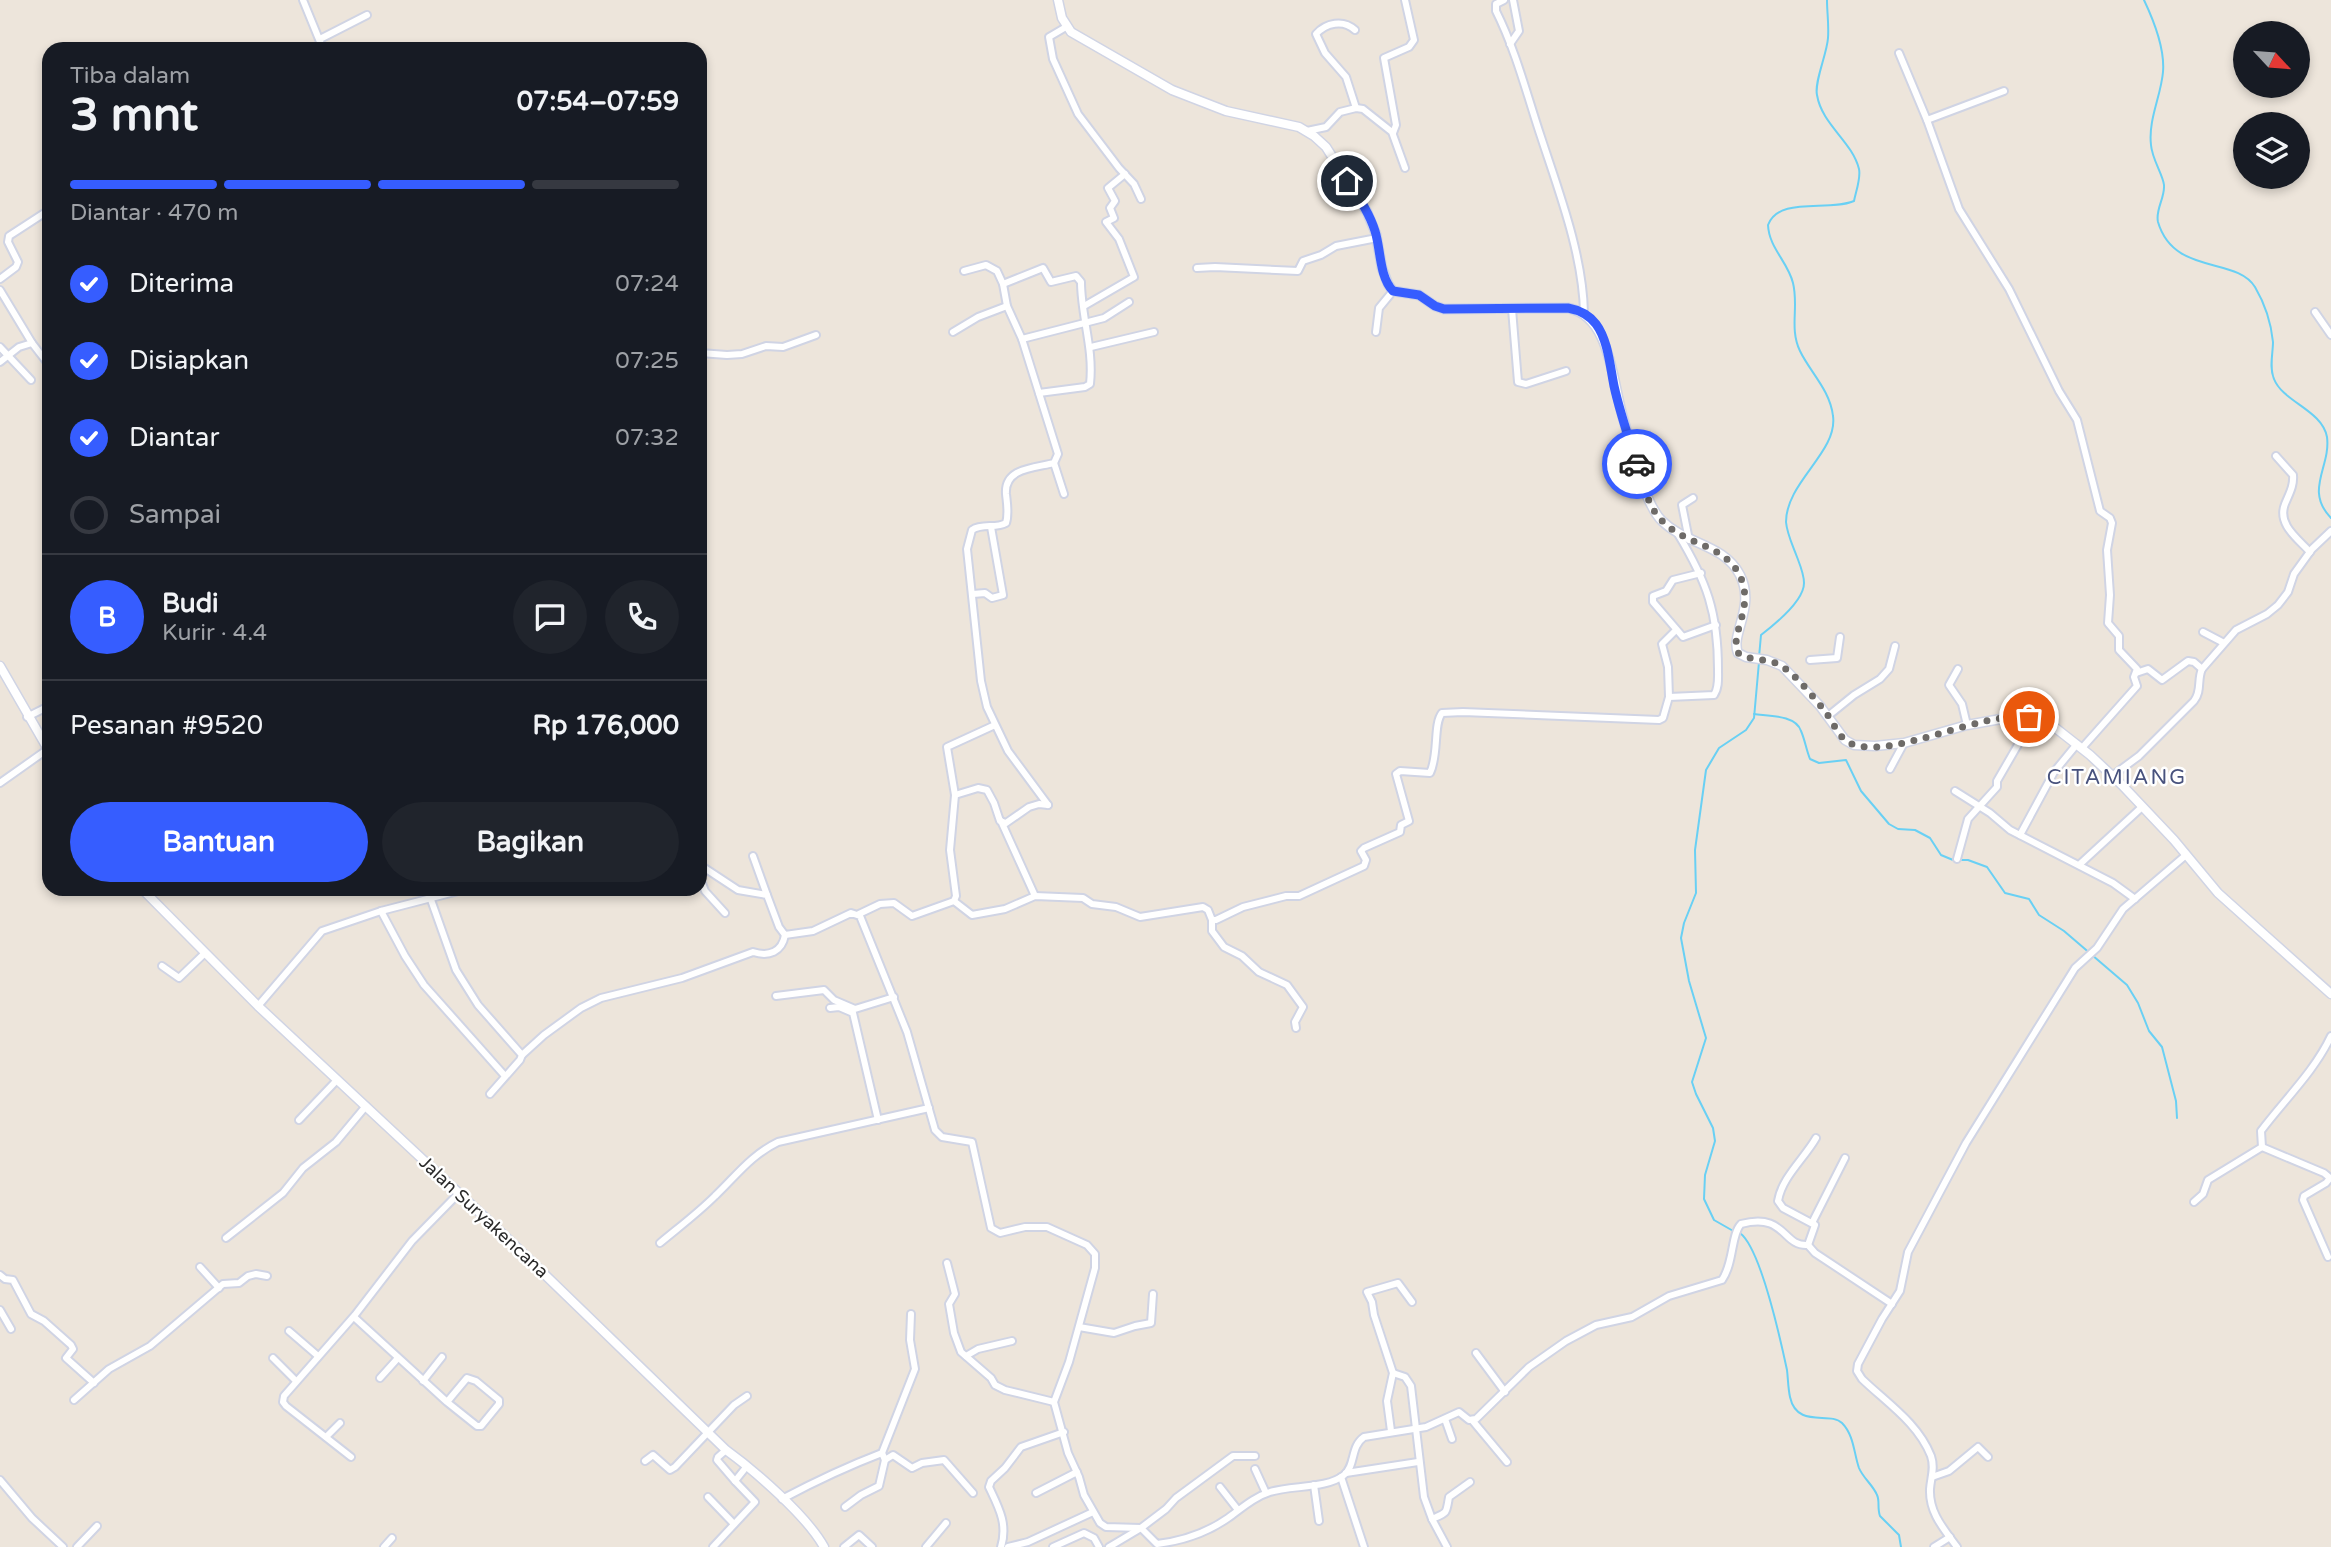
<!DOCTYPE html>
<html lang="id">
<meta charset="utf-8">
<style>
:root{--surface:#171b24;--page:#20242c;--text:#f1f3f6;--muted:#9ea1a6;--line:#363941;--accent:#365dff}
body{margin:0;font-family:"Varela Round",sans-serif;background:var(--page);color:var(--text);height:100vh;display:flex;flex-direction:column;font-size:26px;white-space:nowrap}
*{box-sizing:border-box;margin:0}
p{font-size:23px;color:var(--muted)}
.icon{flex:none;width:38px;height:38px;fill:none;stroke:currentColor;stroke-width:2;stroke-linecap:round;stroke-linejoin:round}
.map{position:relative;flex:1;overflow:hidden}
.details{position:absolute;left:42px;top:42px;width:665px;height:854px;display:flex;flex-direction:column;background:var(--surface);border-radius:21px;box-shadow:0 4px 10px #0003}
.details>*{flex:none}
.needle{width:46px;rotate:116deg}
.fabs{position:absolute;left:2233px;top:21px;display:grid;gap:14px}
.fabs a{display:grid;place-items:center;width:77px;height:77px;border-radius:50%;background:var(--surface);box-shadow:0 4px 10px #0003;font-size:35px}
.pin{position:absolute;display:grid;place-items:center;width:60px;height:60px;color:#fff;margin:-30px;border:4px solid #fff;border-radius:50%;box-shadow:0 2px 7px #0007}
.courier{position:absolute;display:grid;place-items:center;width:70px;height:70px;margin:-35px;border:5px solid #365dff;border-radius:50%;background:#fff;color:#222;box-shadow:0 2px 9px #0007}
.summary em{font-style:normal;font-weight:700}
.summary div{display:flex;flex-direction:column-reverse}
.summary{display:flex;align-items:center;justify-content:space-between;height:119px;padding:0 28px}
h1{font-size:46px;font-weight:700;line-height:52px}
.bar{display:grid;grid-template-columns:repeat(4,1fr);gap:10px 7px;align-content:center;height:84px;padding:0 28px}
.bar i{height:9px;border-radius:5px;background:var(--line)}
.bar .current{background:var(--accent)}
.bar p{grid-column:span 4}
.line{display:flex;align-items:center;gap:18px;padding:0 28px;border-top:2px solid var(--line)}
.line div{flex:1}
.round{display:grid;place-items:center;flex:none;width:74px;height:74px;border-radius:37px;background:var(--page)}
ol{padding:0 28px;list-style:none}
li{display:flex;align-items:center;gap:21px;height:77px}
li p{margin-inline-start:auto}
li .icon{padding:7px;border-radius:50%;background:var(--accent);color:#fff;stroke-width:4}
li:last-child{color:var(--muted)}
li i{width:38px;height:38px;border:4px solid var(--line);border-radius:50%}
.action{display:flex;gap:14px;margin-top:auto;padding:14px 28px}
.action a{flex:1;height:80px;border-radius:42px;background:var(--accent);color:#fff;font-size:28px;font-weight:700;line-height:80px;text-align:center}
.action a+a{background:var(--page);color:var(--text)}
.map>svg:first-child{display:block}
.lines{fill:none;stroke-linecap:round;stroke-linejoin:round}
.stream{stroke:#69d0f4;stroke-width:2}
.street-casing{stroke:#d0d4e4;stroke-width:10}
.secondary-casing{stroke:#d0d4e4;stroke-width:11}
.street{stroke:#fff;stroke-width:6}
.secondary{stroke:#fff;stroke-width:8}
.done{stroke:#6e6b68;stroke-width:7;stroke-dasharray:0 12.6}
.route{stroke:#365dff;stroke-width:9}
.labels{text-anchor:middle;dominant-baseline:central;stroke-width:5;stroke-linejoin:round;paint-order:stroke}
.street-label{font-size:18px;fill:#2a2a2a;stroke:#fff}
.quarter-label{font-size:21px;letter-spacing:2px;fill:#48527d;stroke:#fff}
</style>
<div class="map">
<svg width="2331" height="1547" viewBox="0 0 2331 1547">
<rect width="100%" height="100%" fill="#ede5db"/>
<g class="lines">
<g class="stream">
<path d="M2144,0c10,21 21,48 19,72 -2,24 -15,48 -12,73 1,14 12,30 13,40 1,13 -9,25 -6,37 16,54 78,34 97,65 10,17 16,35 18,55 0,11 -4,26 1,37 9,23 48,31 53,58 4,30 -23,53 4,81"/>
<path d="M1759,657l2,-22c13,-10 43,-34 43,-52 0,-9 -4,-18 -7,-26 -4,-11 -10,-23 -11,-35 0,-40 52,-70 47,-106 -3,-26 -23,-44 -33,-65 -11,-23 -1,-44 -7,-68 -5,-21 -24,-35 -25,-58 11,-29 60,-13 86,-24 2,-10 7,-23 5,-32 -7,-28 -37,-44 -42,-74 -3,-13 10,-41 11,-57 1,-13 -1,-26 -1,-38"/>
<path d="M1754,714c15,2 42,1 47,17 4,9 5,18 9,28l9,4 27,-3 15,31 28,33 9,5 17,1 15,8 11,17 12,5h15l19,7 18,26 24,6 10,16 25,16 63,54 11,18 11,28 13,16 14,54 1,17"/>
<polyline points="1735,1232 1714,1220 1704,1199 1705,1175 1715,1141 1713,1128 1696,1094 1692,1082 1706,1038 1689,981 1681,938 1684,923 1696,893 1695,850 1706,770 1719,748 1746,730 1754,718 1759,662"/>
<path d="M1740,1233c21,16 41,109 47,137 1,8 1,18 3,27 7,32 40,14 52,26 12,12 12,31 17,45 4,10 14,17 18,27 3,6 0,13 3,21l19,19 2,12"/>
</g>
<defs>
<g id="street">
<polyline points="303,0 323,49"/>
<path d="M1504,0l-8,4v7c20,40 31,84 45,126 18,55 42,118 43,176"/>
<polyline points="1066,27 1049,37 1053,59 1078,114 1119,168 1134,184 1141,199"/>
<path d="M1355,30c-12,-11 -29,-7 -39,4l9,19 21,24 10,31"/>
<polyline points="320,39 367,15"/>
<polyline points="1510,44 1519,31 1513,0"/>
<polyline points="1899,53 1927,120 1959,209 2009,289 2059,391 2077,420 2100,511 2110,518 2112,523 2107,550 2110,595 2108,623 2119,636 2119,650 2137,669 2134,677 2137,686 2082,748"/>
<polyline points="1927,120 2004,91"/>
<polyline points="1307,131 1326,127 1340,112 1356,108 1363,109 1392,132 1405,168"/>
<polyline points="1393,133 1396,125 1384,58 1409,47 1414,40 1405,0"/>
<polyline points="1197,268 1215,267 1298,271 1303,261 1321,255 1336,246 1377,238"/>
<path d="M964,271l22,-6 11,6 6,13 4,22 15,33 36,115 -4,9c-20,5 -50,5 -48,31 1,10 3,20 0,29 -10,6 -24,0 -34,7l-5,19 14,132 6,26 21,44 40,54"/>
<polyline points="0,279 16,267 18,262 8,242 9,236 49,210"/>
<path d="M1003,284l40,-16 8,14 25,-6 5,6c0,34 13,67 9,102l-5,3 -46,6"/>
<polyline points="0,290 32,343 49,365"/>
<polyline points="1084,306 1134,277 1119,239 1106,222 1114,218 1110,208 1115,201 1108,188 1125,174"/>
<polyline points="1512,309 1518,382 1526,384 1566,371"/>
<polyline points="2315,312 2331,335"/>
<polyline points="953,332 978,317 1007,306"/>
<polyline points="1376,332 1379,308 1393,291"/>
<polyline points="1022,339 1104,318 1129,302"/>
<polyline points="0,347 31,380"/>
<polyline points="1091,347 1154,332"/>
<polyline points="700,353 727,355 742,354 766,346 783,347 816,335"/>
<polyline points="0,362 19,347 32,343"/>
<path d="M2276,456l17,19c1,11 -4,19 -8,29 -8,20 12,34 25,48"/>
<polyline points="1054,463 1064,494"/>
<polyline points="1689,540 1682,505 1693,498"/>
<polyline points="1701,573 1673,580 1666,591 1653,596 1653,602 1683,637 1716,625"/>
<polyline points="973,594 985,593 992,598 1003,595 991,527"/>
<polyline points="2203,632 2224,643"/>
<polyline points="1810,660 1837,658 1840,637"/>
<polyline points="1958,669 1949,685 1962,704 1967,725"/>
<polyline points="2136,673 2148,669 2162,680 2188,661 2194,662 2202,669"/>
<polyline points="700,681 701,681"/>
<polyline points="1669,697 1668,667 1662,644 1676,630"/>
<polyline points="1828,716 1854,695 1880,679 1889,669 1895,646"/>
<polyline points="27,717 49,706"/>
<polyline points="1890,769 1904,743"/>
<path d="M2112,776l27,-20 55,-55c8,-10 3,-21 8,-32l34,-39 31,-16 11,-9 10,-13 6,-18 18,-25 19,-18"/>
<polyline points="0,783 48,749"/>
<polyline points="1955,791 1990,813 2010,830 2113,883 2135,899"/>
<polyline points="955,795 978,788 987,790 994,803 1000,821 1006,823 1029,807 1039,804 1048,805"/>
<polyline points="1001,821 1035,896"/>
<polyline points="2020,835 2054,772 2077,744"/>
<polyline points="753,856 767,895"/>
<polyline points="1957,859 1968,819 1997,787 1997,781 2019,743 2029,717"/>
<path d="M700,865l38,25 29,5 12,32 6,8 28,-4 38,-18 9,3 47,116 28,98 7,7 30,5 19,86 9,5 25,-6h22l40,18 8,9v14l-26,94 -15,40 14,51 11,24 5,18 16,28 6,4 35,1 16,16c25,-3 51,-12 71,-26 14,-10 26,-21 42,-26 21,-7 57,-3 74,-17 12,-10 6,-28 20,-38l62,-10 33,-15 10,8 7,-1 53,-52 37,-26 30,-16 36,-8 37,-21 53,-16c12,-17 9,-46 19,-56 45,-12 41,23 67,21l7,8 77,51"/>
<polyline points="2079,865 2142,807"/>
<polyline points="700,878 705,891 725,913"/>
<polyline points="430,897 456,970 478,1005 522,1055 520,1060 490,1094"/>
<path d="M954,901l18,14 33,-6 30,-13 48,2 9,6 24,3 24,10 63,-10 5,3 4,10h4l27,-13 43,-11h13l65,-30 2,-6 -5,-9 3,-3 36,-16 1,-7 8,-4 -13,-47 4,-3 30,2c9,-18 3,-49 12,-60l21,-1 196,8 4,-2 6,-21 45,-2c5,-7 4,-17 4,-26 0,-56 -11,-87 -40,-135"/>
<polyline points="954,901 956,896 950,850 955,795 947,747 995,725"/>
<polyline points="381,911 405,956 424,985 505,1076"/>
<polyline points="859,914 880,904 894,903 912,916 954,901"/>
<polyline points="1212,920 1212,931 1224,947 1242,956 1259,972 1287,985 1303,1007 1295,1022 1296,1028"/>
<polyline points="162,966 179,978 205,953"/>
<polyline points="776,996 824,990 834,1000 855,1009 894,997"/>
<polyline points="258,1006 322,931 381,911 466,889"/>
<polyline points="830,1008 839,1007 853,1013 878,1120"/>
<path d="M522,1055l22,-20 37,-27 20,-10 81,-20 71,-26c16,5 29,0 32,-17"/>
<polyline points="299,1120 337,1080"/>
<polyline points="2262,1147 2324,1173 2330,1178 2326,1183 2304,1196 2303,1200 2328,1257"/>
<path d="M2194,1202l9,-8 5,-14 54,-33 -1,-16c24,-32 53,-59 70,-95"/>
<polyline points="1812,1223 1845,1158"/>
<polyline points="226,1238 283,1193 303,1168 336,1142 366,1106"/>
<path d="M660,1243c18,-15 38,-30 55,-47 21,-20 36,-41 63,-54l151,-34"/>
<path d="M1808,1245l7,-20 -32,-17 -5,-7c4,-24 26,-42 38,-63"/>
<polyline points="947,1263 955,1294 949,1304 954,1333 961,1352 991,1378 995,1385 1005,1390 1054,1402"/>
<polyline points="200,1267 219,1288"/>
<polyline points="0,1275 5,1279 13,1280 31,1314 44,1321 71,1345 73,1349 66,1358 94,1383"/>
<polyline points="0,1310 11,1329"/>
<polyline points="354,1317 447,1402 477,1426 481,1426 499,1404 499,1400 476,1381 467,1378 447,1402"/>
<polyline points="1079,1327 1114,1333 1135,1326 1151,1323 1153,1294"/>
<polyline points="289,1331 318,1356"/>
<polyline points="1476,1353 1505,1392"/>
<polyline points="966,1356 978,1349 1012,1341"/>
<polyline points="273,1358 296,1381"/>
<polyline points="1393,1373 1405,1377 1411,1386 1424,1497 1432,1519 1447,1547"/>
<polyline points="380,1378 398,1358"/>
<polyline points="423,1381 442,1357"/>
<polyline points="74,1400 109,1369 150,1346 223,1284 239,1283 248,1276 256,1274 267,1276"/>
<polyline points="1445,1419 1452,1439"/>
<polyline points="1472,1420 1507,1462"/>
<polyline points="1391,1431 1387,1401 1393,1373 1374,1315 1372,1302 1367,1292 1398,1283 1412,1302"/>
<polyline points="326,1437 340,1423"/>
<polyline points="726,1450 718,1457 717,1460 735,1481"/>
<polyline points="882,1453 885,1460 893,1455 912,1468 922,1463 944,1460 973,1493"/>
<polyline points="351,1457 286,1406 283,1402 284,1396 355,1315 412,1241 458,1194"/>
<polyline points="645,1461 653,1455 670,1470 675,1467 734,1405 747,1396"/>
<polyline points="1255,1469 1266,1493"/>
<polyline points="1346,1473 1418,1462"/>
<polyline points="1341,1477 1364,1547"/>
<polyline points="1932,1477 1949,1471 1978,1447 1988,1457"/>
<polyline points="0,1480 32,1518 63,1547"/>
<polyline points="1314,1485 1319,1521"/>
<polyline points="1220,1487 1238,1510"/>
<polyline points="1036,1493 1077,1472"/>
<polyline points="708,1497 734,1524"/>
<path d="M782,1499c32,-17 66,-33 100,-46l33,-84 -5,-29 1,-26"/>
<polyline points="845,1507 861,1495 879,1486 885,1460"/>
<path d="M1432,1519c16,-7 14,-5 17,-22l21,-15"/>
<polyline points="77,1547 97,1526"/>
<polyline points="384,1547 392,1538"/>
<polyline points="713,1547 755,1502 735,1481 747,1466"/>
<polyline points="844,1547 859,1535 872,1547"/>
<polyline points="926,1547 946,1523"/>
<path d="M1001,1547c7,-23 -2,-39 -12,-60l2,-6 14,-13 16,-21 43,-15"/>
<polyline points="1008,1547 1028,1542 1093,1512"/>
<polyline points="1053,1547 1084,1533 1094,1538 1099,1547"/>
<polyline points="1109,1547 1141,1528 1166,1509 1176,1498 1233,1456 1255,1456"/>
<polyline points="1934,1547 1950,1537"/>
<path d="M1957,1547c-13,-18 -28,-34 -27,-58 1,-12 5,-21 1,-33 -13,-33 -44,-53 -69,-77l-5,-8 1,-7 24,-45 18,-28 8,-39 58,-109 109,-175 22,-20 26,-39 63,-54"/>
</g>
<g id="secondary">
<path d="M1058,0l4,18 9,14 101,58 54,21 73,16 15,9 12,11 41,65 9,22 6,34 6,16 5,7 26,4 16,11 9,3 124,-1c44,8 44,77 56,113 7,26 20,82 38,100 25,24 62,23 78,54 16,32 -10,59 -2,78l8,4 21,3 15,6 38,40 25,34 9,5 21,1 29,-3 63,-18 45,-8 19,1 22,8 37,29 32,30 52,55 44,53 113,101"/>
<polyline points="0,666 49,751"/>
<path d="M142,889l116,117 249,232 219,212c29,21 81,66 98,97"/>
</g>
</defs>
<use href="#street" class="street-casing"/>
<use href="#secondary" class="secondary-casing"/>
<use href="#street" class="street"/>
<use href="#secondary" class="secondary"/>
</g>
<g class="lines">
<path class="done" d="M1637,464c5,16 10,38 20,51 24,31 65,27 82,59 17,33 -10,59 -1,79 13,9 31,4 45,14 15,10 33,33 44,47 7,10 12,24 23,29 38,19 129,-32 179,-26"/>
<path class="route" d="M1347,181c12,16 22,31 28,50 6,19 4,45 18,60l26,4 16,11 9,3 124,-1c11,2 21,7 28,16 12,16 14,42 18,62 6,27 15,53 23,78"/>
</g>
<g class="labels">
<g class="street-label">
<text transform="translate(484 1217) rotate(43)">Jalan Suryakencana</text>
</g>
<g class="quarter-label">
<text x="2117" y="777">CITAMIANG</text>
</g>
</g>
</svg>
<div class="fabs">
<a><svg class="needle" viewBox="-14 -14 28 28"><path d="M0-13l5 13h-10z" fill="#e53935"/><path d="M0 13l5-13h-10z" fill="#9ea1a6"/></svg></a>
<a><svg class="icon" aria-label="layers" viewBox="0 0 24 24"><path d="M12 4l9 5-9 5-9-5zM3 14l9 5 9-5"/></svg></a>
</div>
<div class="pin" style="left:2029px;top:717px;background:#ea580c"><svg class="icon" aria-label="bag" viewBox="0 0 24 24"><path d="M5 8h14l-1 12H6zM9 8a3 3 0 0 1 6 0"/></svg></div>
<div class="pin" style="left:1347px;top:181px;background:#1f2937"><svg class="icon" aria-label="home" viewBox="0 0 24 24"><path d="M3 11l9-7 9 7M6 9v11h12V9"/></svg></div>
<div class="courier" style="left:1637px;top:464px"><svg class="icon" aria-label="car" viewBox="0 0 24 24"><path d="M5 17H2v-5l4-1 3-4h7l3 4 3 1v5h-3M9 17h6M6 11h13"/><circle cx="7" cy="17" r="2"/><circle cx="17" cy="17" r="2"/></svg></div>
<section class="details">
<div class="summary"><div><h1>3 mnt</h1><p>Tiba dalam</p></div><em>07:54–07:59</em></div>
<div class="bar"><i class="current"></i><i class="current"></i><i class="current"></i><i></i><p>Diantar · 470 m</p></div>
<ol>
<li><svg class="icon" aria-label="check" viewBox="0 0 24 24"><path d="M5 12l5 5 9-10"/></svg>Diterima<p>07:24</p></li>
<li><svg class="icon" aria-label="check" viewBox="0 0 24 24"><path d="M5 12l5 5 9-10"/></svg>Disiapkan<p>07:25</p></li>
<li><svg class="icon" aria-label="check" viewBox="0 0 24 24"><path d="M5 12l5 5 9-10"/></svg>Diantar<p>07:32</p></li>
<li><i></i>Sampai</li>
</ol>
<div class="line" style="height:126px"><b class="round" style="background:var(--accent);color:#fff">B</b><div><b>Budi</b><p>Kurir · 4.4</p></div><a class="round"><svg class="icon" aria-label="chat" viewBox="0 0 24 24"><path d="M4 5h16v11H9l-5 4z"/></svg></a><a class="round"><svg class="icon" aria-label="phone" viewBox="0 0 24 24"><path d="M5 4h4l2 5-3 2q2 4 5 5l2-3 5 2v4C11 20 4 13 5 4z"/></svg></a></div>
<div class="line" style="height:91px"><div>Pesanan #9520</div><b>Rp 176,000</b></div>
<div class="action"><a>Bantuan</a><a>Bagikan</a></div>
</section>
</div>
